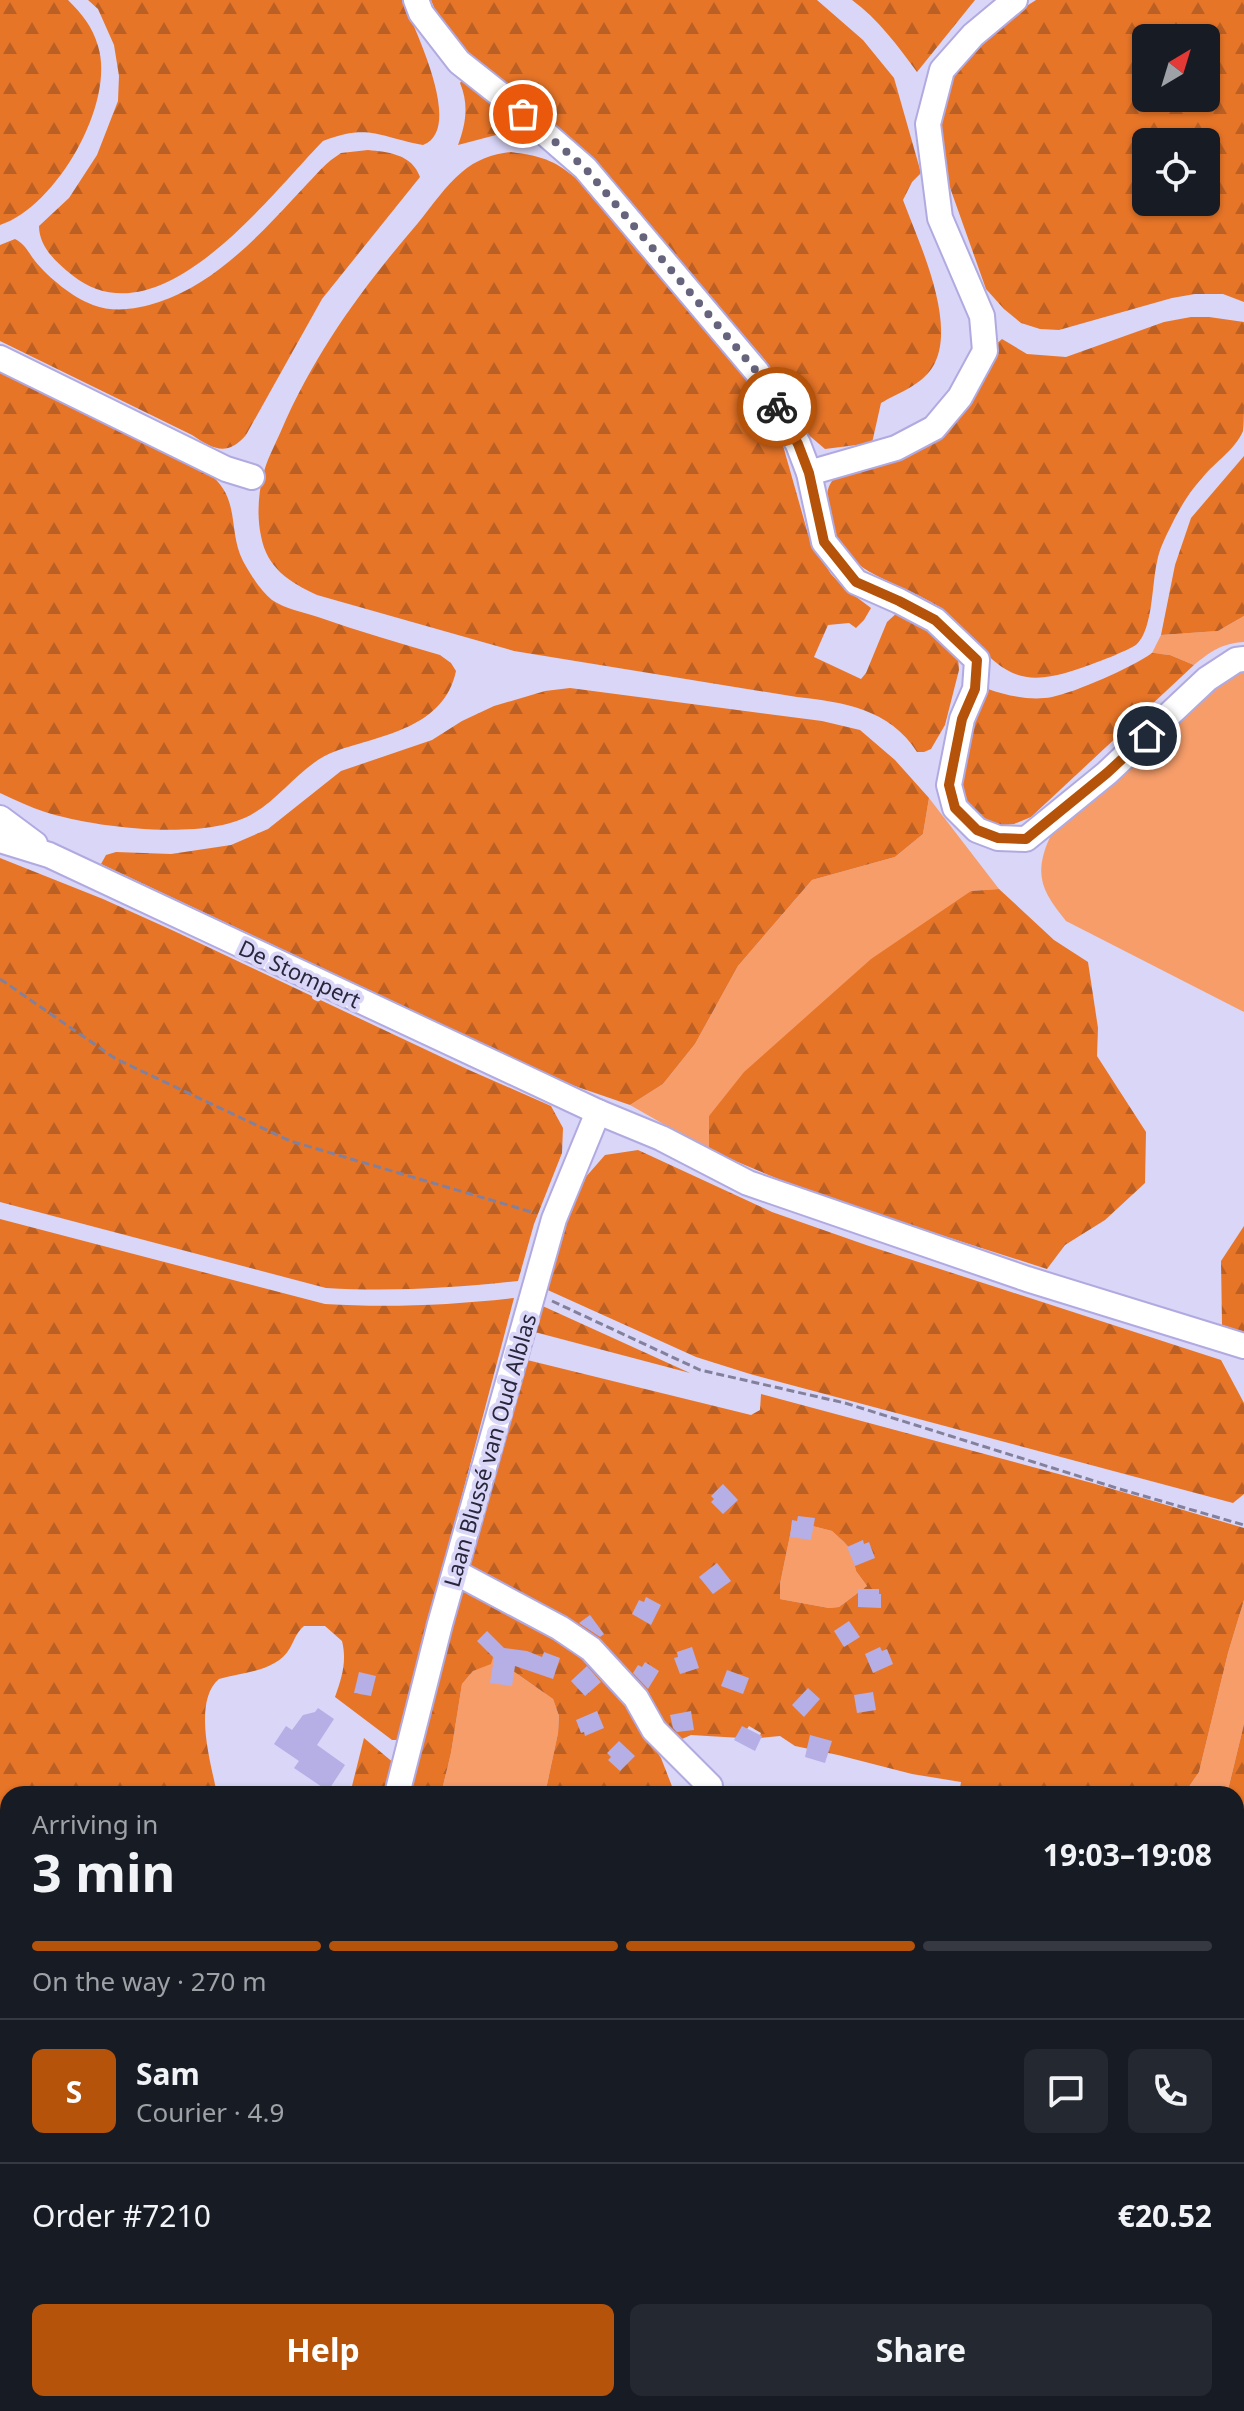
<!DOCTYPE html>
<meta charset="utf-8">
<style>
:root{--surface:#171b24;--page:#242831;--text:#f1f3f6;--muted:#9ea1a6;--line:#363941;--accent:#b45309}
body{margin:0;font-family:"Noto Sans",sans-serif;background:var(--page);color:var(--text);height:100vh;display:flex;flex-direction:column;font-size:30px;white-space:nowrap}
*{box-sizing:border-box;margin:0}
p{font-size:26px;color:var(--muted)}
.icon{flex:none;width:44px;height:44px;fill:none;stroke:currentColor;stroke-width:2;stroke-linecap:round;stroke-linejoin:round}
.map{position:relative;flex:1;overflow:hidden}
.side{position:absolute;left:0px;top:1786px;width:1244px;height:626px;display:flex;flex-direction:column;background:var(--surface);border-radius:24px 24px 0 0;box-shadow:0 2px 6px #0004}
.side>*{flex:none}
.needle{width:52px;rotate:38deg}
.tools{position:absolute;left:1132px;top:24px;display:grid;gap:16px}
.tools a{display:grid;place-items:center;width:88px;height:88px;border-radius:12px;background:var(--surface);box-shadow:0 2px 6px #0004;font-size:40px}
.pin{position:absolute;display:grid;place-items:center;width:68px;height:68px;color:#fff;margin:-34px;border:4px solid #fff;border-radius:50%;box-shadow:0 2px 8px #0007}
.courier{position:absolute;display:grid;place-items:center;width:80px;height:80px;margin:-40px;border:6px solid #b45309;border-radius:50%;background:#fff;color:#222;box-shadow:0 2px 10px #0007}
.head em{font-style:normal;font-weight:700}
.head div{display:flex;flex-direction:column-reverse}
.head{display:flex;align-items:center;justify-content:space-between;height:136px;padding:0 32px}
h1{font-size:52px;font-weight:700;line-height:60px}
.bar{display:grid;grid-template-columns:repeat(4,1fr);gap:12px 8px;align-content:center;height:96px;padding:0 32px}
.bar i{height:10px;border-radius:6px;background:var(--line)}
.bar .on{background:var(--accent)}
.bar p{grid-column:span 4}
.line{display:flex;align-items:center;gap:20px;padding:0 32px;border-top:2px solid var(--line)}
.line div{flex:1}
.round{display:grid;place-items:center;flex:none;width:84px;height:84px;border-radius:12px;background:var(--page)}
.cta{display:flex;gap:16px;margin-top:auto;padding:16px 32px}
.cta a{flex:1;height:92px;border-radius:12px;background:var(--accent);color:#fff;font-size:32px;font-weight:700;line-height:92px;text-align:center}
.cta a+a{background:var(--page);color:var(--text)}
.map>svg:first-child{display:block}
.grass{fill:#f69d6a}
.forest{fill:url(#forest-firs);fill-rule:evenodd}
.building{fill:#b5afe6}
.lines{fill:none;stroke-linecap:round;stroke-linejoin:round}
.major-tunnel{stroke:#b6b3d2;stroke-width:30;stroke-dasharray:30 15;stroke-linecap:butt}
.minor-casing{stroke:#b0aae1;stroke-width:28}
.major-casing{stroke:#fff;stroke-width:34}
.path{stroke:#83809c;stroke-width:3;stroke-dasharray:8 4;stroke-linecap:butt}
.minor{stroke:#fff;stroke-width:24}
.major{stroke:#9edbf6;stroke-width:30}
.done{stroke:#66647d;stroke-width:8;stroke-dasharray:0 14.4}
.route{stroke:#b45309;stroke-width:10}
.labels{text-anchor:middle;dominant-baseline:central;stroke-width:8;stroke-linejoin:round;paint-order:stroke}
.street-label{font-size:22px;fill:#28263b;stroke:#d9d6f8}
</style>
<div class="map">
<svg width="1244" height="2411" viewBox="0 0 1244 2411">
<defs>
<pattern id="forest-firs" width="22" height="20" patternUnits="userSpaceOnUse" patternTransform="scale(2)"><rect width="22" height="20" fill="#e77528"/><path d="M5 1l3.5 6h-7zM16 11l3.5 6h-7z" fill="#bb6024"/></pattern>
</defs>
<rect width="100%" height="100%" fill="#d9d6f8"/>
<g class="grass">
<path d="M1244,616v26c-22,1 -34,10 -50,23l-24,-10 -18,-2 9,-18 57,-4z"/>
<path d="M1244,670v342l-178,-91c-24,-30 -33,-46 -16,-84l155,-145 32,-20z"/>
<polygon points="929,798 999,889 971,891 709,1116 709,1150 630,1105 663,1084 695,1044 738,966 812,880 895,857 923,834"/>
<polygon points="793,1521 832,1531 844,1542 851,1550 856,1571 867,1586 839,1607 829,1608 780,1599 780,1584"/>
<polygon points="1244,1600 1244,1724 1227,1794 1184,1794 1199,1772 1228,1653"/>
<polygon points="494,1653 513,1671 553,1699 559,1716 558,1733 545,1794 441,1794 451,1753 462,1684 473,1671 486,1664"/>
<polygon points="1236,1855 1244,1859 1244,2411 971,2411 980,2404 1236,2404"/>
<polygon points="392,2404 578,2404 577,2411 390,2411"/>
</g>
<g class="forest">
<path d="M0,0h68c14,14 24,26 30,46 18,57 -42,161 -98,179z"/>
<path d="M88,0h315c11,29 62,129 20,145 -44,-8 -54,-22 -100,-4 -54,55 -164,204 -251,134 -16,-13 -33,-28 -33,-49l30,-28 28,-43 21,-54 1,-25 -5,-31 -16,-36z"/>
<path d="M431,0h386l46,40 31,38 27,95 -9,9 -9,18c16,43 56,126 29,168 -12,18 -34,25 -51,35l-9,40 -47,6 -21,-18 -39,-71 -98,-113 -111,-119 -23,-22 -75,-58 -18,-26z"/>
<path d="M852,0h123l-58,72c-19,-26 -39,-53 -65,-72z"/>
<path d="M1036,0h208v302l-21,-8h-28l-23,4 -113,32 -19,-1 -19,-6 -17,-14 -18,-20 -49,-138 7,-67 15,-21 49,-45zM1146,38h60v60h-60zM1146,142h60v60h-60z"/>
<path d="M464,78l61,54 -2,4 -7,1 -20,-2 -38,10c8,-21 11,-41 2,-62z"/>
<path d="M368,150c20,2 44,4 52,27l-98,122 -76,136c-19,22 -33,14 -54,0l-192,-94v-96l15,-6c11,6 13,13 20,22 14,17 37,36 58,44 21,8 45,4 66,-3 54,-18 96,-62 134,-103 13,-13 24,-27 38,-39l10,-7z"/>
<path d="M511,152c36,5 44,9 71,31l161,182 37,70 28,99 8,16 15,24 12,13 28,21 -7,12 -8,8 -7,-5 -21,2 -14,32 47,22 5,-6 21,-51 12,-11 17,7 42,39 1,13 -14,55 -14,24 -7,3h-7c-27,-43 -74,-50 -120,-55l-283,-46 -197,-56c-28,-13 -50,-27 -56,-59 -4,-18 -3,-42 2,-60 3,-15 12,-31 18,-45 34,-79 82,-144 137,-208 14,-17 27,-37 44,-51 14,-12 31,-18 49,-20z"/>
<path d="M1191,317h18l35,5c0,27 0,53 0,79 0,9 0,23 -1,30 -8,19 -28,31 -40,46 -14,15 -24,32 -33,51 -5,10 -11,22 -13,34 -5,20 -4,67 -20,82 -9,7 -44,20 -56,24 -55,19 -73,11 -111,-31 -10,-11 -19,-22 -31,-30 -43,-29 -106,-33 -112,-99 -1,-14 0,-23 10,-33l80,-29 78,-101 7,-6 25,15 39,3 98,-35z"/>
<path d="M0,368l213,109c27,24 15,54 30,84 7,13 18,30 29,39 13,9 31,12 46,17 40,14 81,26 122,38l11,8 5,8c-12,57 -74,64 -120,80 -32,11 -53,45 -82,62 -46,29 -158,15 -209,-1 -15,-5 -30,-12 -45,-19z"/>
<polygon points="1244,456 1244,616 1218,631 1161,635 1175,565 1191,518"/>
<path d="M1152,653l18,2 24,10 -163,152 -17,7 -18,2c-9,-7 -23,-14 -29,-24 -14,-22 2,-98 21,-113 20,7 43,12 64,8 24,-5 79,-29 100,-44z"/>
<polygon points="570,688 822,721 860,730 895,760 929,798 923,834 895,857 812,880 738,966 695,1044 663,1084 630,1105 566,1083 101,864 106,855 116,852 171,854 231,845 268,829 341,771 432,740 462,721 494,706 545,691"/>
<path d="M0,858l103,41 71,32 295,139 82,36 12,22 -1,25 -28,71 -16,57c-64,7 -127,11 -192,7l-326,-86z"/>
<polygon points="999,889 1054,940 1088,962 1098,1028 1097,1056 1146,1132 1145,1183 1105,1220 1065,1245 1047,1269 819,1196 709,1150 709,1116 744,1072 871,959 971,891"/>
<polygon points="638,1150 772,1212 869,1246 1221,1360 1244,1403 1244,1494 1233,1503 750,1374 696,1357 541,1287 570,1195 605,1155"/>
<path d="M0,1219l325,85c64,4 126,1 189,-6l-83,315 -30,127h-9l-57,-43c7,-20 12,-36 7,-56l-17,-15h-21c-8,7 -9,13 -14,22 -14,24 -47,24 -71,31 -26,22 -9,81 -3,110l24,5h-232v64l-8,-2z"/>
<polygon points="1244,1226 1244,1332 1222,1325 1221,1261"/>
<polygon points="536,1303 690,1373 527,1330"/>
<path d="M519,1358l232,57 9,-5 1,-16 331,89 152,45v72l-16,53 -29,119 -15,22h-225l2,-12 -49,-8 -74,-19 -43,-9 -15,-10 -21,2 2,-5 -12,-7 -8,12 -50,-3 -9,4 -10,-3 -28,-36 -182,-129zM793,1521l39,10 12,11 7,8 5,21 11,15 -28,21 -10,1 -49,-9v-15z"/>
<polygon points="459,1584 541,1624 607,1673 661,1758 675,1794 545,1794 558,1733 559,1716 553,1699 513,1671 494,1654 491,1664 473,1671 462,1684 451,1753 441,1794 407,1794"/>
<polygon points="1244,1724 1244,1859 1242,1859 1236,1855 1236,1794 1227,1794"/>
<polygon points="364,1738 395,1764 388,1794 350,1794"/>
<polygon points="0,1946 8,1948 8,2165 0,2193"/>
<polygon points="249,2404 392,2404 390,2411 247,2411"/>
<polygon points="578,2404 738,2404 737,2411 577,2411"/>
<polygon points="819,2404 885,2404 886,2411 817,2411"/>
</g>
<g class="building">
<polygon points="723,1484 738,1500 723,1514 711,1502 714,1499 711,1496"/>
<polygon points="798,1516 815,1518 811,1540 790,1537 792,1520 797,1521"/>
<polygon points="863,1540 864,1544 869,1542 875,1558 855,1566 847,1547"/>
<polygon points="717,1563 731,1581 713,1594 699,1577"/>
<polygon points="858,1589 879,1589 879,1594 881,1594 881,1608 858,1607"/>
<polygon points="646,1597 661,1605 651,1625 632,1614 639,1600 644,1602"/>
<polygon points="590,1615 604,1634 600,1637 579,1623"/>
<polygon points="849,1621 860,1637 844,1647 834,1631"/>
<polygon points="487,1631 504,1648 527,1651 542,1657 544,1652 560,1658 553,1679 515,1666 512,1686 490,1683 494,1658 477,1641"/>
<polygon points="692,1647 699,1668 680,1674 674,1658 678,1657 677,1652"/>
<polygon points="880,1647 882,1651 887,1649 893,1664 873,1673 865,1654"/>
<polygon points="645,1662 659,1671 648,1689 633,1673 638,1665 642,1667"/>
<polygon points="587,1666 601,1682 585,1696 571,1681"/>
<polygon points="727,1670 749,1678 743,1694 721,1686"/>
<polygon points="359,1672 376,1676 371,1696 354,1693"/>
<polygon points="808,1688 820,1699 804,1717 792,1705"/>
<polygon points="873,1692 876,1710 857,1713 854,1695"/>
<polygon points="318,1708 334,1719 317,1745 345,1765 328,1791 294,1768 299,1761 274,1744 286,1726 292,1730 303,1715 315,1712"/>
<polygon points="597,1711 604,1728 585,1736 584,1732 581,1733 576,1720"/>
<polygon points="691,1711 694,1730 677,1732 673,1728 670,1715"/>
<polygon points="742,1726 762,1736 755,1751 734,1740"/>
<polygon points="810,1735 832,1741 825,1763 805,1757"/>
<polygon points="619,1741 635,1756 620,1771 608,1760 611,1757 607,1753"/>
</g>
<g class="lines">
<polyline class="major-tunnel" points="1236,2207 1244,2209"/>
<defs>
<g id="minor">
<polyline points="416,0 421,13 459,62 502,96 585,168 757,372 798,444 809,473 824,542 856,582 899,601 935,620 977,660 975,689 962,719 949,785 955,808 977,830 998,838 1026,839 1107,773 1207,679 1236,660 1244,659"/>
<polyline points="0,358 226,469 252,477"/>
<polyline points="809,473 896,448 934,428 960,397 985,351 982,316 940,218 928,124 942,70 973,35 1015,0"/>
<polyline points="0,818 35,844"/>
<polyline points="0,840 49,855 598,1112 661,1138 748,1183 1027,1279 1244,1346"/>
<polyline points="455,1572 560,1628 591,1649 636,1698 654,1730 710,1786"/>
<polyline points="397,1794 440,1624 554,1219 598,1112"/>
<polyline points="243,2411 244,2404"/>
</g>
<polyline id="major" points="0,1897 8,1899"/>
</defs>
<use href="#minor" class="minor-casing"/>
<use href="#major" class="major-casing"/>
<g class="path">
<polyline points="0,979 116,1059 290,1141 535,1213"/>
<polyline points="552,1301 700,1370 845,1403 1123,1490 1244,1525"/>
</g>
<use href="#minor" class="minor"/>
<use href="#major" class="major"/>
</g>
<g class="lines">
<polyline class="done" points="523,114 585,168 757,372 777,407"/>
<polyline class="route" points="777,407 798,444 809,473 824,542 856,582 899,601 935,620 977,660 975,689 962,719 949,785 955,808 977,830 998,838 1026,839 1107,773 1147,736"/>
</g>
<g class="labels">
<g class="street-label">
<text transform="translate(300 973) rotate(25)">De Stompert</text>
<text transform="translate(489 1450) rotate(-74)">Laan Blussé van Oud Alblas</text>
</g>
</g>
</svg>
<div class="tools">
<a><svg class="needle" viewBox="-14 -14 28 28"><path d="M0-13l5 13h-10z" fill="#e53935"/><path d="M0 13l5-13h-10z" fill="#9ea1a6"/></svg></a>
<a><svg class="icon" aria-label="locate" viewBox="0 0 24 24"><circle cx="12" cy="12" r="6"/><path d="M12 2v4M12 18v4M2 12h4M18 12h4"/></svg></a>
</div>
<div class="pin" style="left:523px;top:114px;background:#ea580c"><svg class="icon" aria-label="bag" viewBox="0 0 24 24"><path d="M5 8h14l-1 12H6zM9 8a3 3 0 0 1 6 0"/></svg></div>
<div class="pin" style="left:1147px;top:736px;background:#1f2937"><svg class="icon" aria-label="home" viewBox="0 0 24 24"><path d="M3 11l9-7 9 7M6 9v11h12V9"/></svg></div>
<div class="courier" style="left:777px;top:407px"><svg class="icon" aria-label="bike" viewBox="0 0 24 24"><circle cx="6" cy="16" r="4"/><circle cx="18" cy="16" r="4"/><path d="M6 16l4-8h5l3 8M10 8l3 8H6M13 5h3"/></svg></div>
<section class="side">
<div class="head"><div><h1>3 min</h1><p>Arriving in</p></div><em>19:03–19:08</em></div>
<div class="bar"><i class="on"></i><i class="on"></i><i class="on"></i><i></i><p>On the way · 270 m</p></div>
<div class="line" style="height:144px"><b class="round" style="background:var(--accent);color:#fff">S</b><div><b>Sam</b><p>Courier · 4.9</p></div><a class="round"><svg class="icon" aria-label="chat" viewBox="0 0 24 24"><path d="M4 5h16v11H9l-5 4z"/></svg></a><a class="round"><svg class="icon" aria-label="phone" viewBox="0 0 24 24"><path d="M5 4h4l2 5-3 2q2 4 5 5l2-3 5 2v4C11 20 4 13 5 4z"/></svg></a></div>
<div class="line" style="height:104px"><div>Order #7210</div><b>€20.52</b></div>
<div class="cta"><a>Help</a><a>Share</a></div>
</section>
</div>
